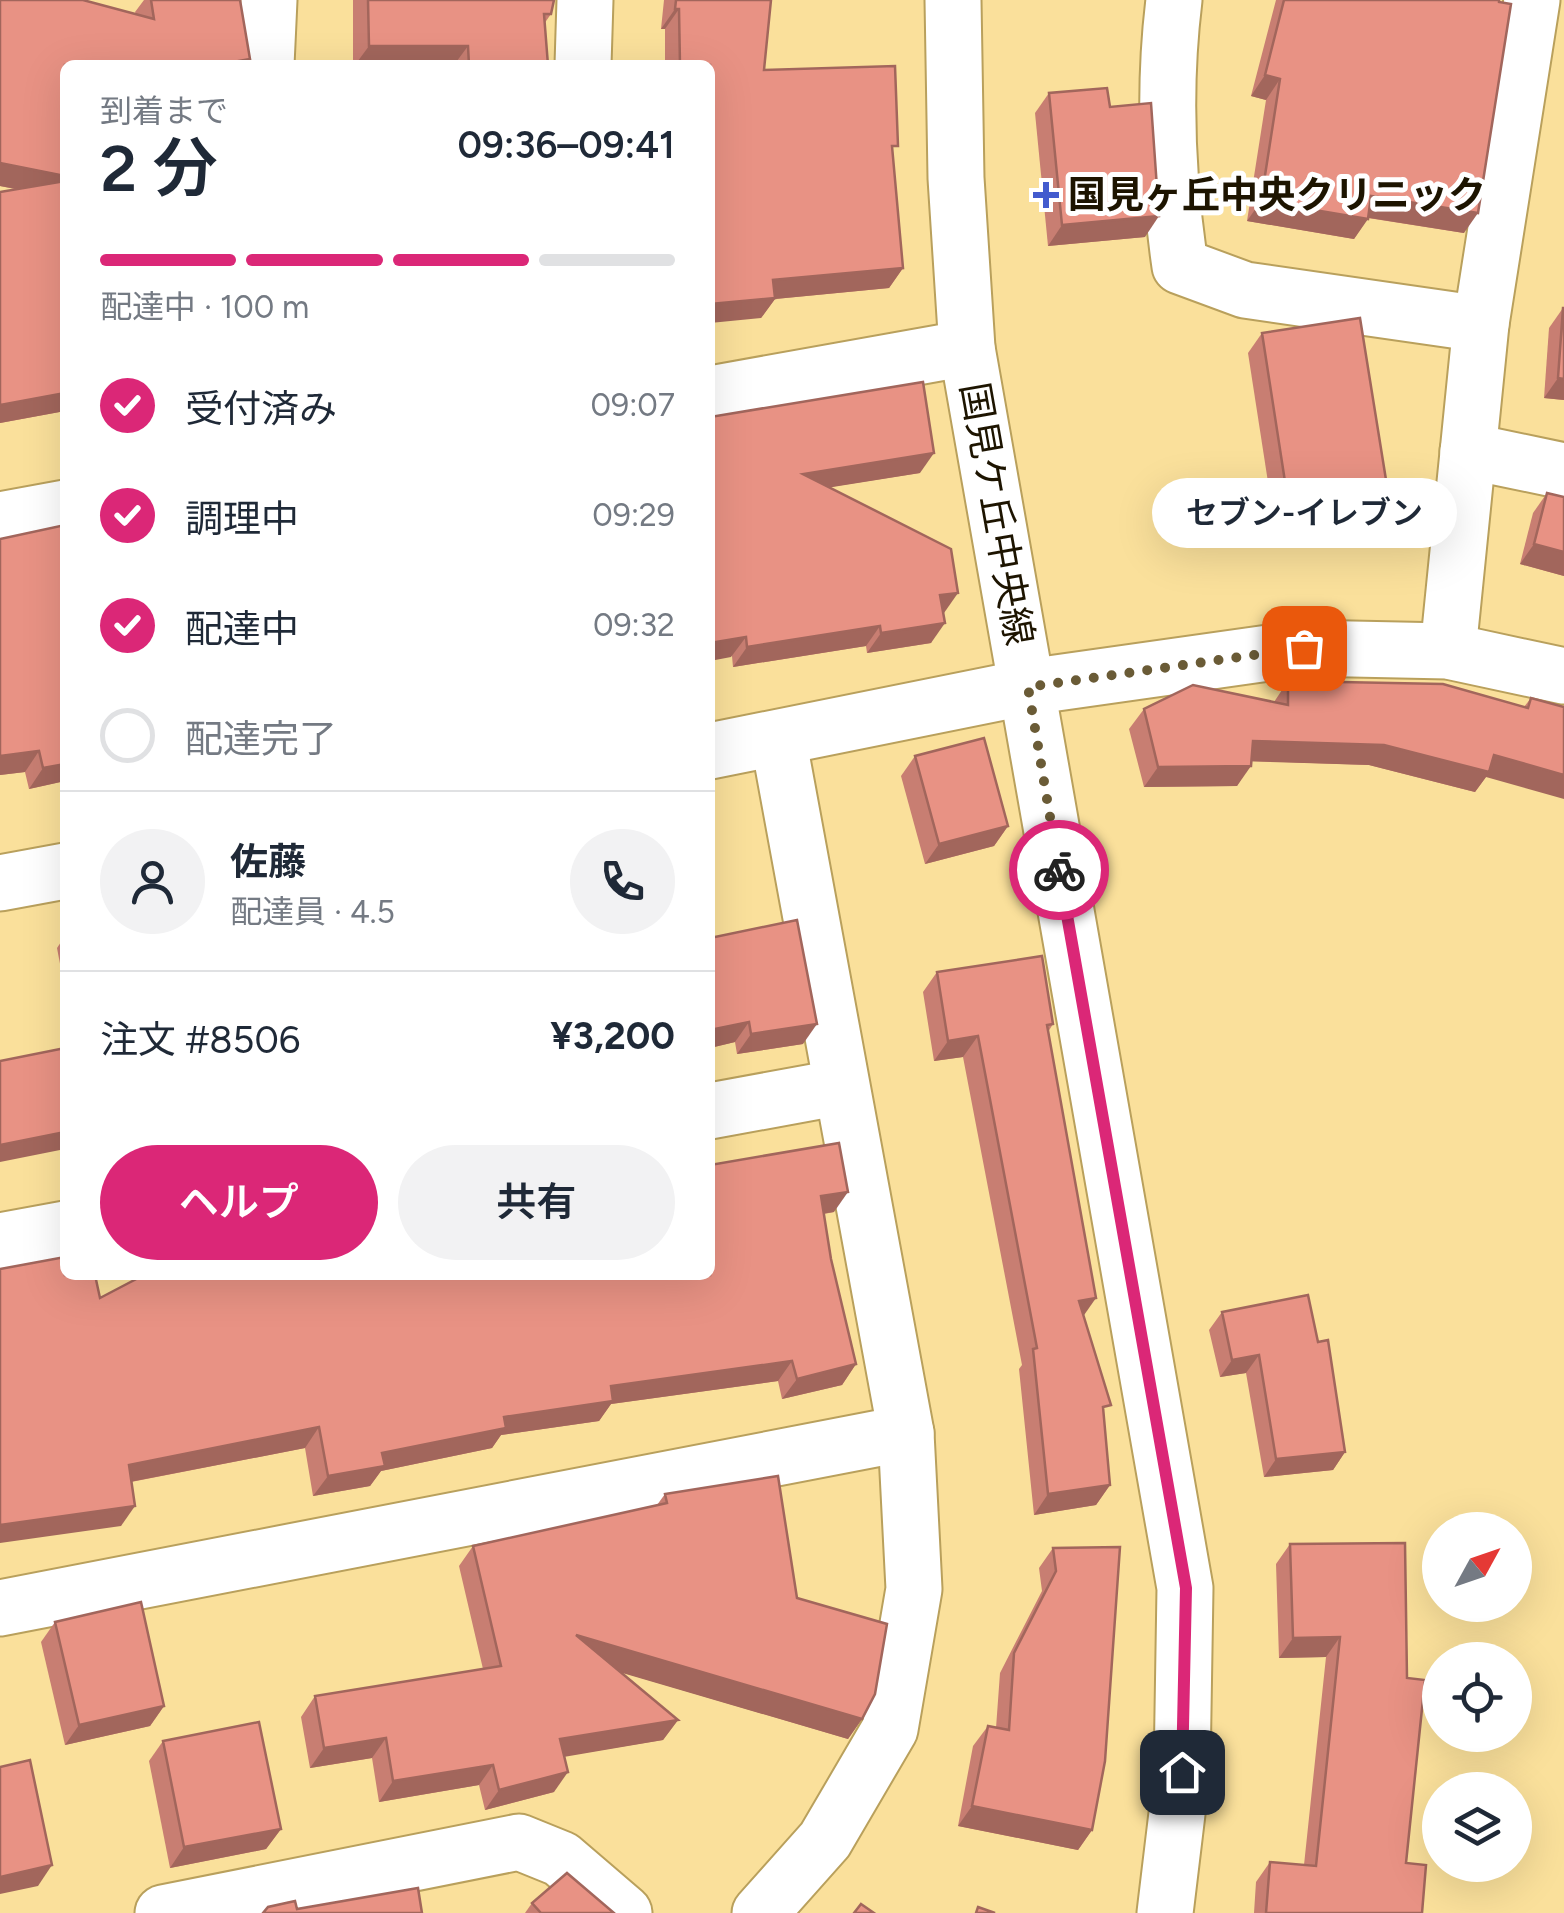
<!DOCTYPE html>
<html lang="ja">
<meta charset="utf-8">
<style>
:root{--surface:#fff;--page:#f2f2f3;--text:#1f2937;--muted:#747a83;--line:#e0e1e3;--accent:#db2777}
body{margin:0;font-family:Figtree,"Noto Sans JP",sans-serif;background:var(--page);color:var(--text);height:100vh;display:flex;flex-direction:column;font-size:38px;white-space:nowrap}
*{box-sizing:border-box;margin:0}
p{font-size:32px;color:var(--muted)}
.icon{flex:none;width:55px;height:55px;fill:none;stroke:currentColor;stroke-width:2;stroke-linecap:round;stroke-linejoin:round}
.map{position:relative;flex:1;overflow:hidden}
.details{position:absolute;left:60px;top:60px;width:655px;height:1220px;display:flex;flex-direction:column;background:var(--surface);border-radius:15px;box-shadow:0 10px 40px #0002}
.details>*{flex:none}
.needle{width:65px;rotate:50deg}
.fabs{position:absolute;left:1422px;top:1512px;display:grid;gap:20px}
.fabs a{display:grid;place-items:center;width:110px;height:110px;border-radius:50%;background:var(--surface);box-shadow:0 10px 40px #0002;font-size:50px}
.pin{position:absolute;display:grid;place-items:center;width:85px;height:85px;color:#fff;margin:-42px;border-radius:20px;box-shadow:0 5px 15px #0006}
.courier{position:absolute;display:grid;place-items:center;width:100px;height:100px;margin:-50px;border:8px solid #db2777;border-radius:50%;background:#fff;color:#222;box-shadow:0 2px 12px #0007}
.bubble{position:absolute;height:70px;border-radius:35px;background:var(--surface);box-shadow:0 10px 40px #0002;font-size:32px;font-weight:600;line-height:70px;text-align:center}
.overview em{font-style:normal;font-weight:600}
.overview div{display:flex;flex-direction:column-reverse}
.overview{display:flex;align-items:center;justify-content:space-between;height:170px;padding:0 40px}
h1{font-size:65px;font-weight:600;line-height:75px}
.bar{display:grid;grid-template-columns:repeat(4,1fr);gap:15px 10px;align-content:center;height:120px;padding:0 40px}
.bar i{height:12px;border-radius:8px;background:var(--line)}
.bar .selected{background:var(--accent)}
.bar p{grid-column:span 4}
.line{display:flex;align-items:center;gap:25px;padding:0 40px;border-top:2px solid var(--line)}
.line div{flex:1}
.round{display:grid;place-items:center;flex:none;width:105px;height:105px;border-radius:52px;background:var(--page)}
ol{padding:0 40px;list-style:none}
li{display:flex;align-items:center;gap:30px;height:110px}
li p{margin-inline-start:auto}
li .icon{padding:10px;border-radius:50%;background:var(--accent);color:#fff;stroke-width:4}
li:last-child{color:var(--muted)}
li i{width:55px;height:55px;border:5px solid var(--line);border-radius:50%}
.button{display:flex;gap:20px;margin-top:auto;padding:20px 40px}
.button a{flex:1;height:115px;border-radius:60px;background:var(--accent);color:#fff;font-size:40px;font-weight:600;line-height:115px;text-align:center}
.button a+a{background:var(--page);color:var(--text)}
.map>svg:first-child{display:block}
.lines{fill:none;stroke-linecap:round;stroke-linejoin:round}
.minor-casing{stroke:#b9a05c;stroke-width:59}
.tertiary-casing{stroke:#b9a05c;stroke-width:59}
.minor{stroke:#fff;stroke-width:55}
.tertiary{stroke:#fff;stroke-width:55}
.wall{fill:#c87e72}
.shaded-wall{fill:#a2665c}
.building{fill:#e89284;stroke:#a2665c;stroke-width:2.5}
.done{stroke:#6a5b36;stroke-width:10;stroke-dasharray:0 18}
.route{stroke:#db2777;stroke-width:12}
.poi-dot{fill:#435bce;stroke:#fff;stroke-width:4}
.labels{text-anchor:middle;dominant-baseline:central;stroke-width:10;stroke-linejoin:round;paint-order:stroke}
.poi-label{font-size:38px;font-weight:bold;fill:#1d1400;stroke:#fff;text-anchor:start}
.street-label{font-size:38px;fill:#1d1400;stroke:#fff}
</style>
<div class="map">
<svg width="1564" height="1913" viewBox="0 0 1564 1913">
<rect width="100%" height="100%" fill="#fae09b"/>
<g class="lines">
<defs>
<g id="minor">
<path d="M1174,0c-11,89 -7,177 6,266l65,24 236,34"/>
<polyline points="266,65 269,0"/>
<polyline points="583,65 585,0"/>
<polyline points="710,394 967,348"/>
<polyline points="1468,451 1564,471"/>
<polyline points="0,520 65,508"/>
<polyline points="1448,651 1481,324 1532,0"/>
<polyline points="710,751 1028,687 1304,648 1448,651 1564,676"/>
<polyline points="0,883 65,871"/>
<polyline points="710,1111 841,1087"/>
<polyline points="0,1241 65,1229"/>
<polyline points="0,1608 906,1433"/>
<polyline points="163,1913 519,1842 561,1859 624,1913"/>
<polyline points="760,1913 825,1840 890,1729 914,1589 906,1433 778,738"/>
</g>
<polyline id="tertiary" points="953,0 956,178 967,348 1185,1588 1182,1772 1165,1913"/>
</defs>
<use href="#minor" class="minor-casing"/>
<use href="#tertiary" class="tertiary-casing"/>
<use href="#minor" class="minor"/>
<use href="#tertiary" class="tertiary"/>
</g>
<g class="wall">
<polygon points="0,0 83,0 136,14 135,12 144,0 240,0 250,59 246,65 65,65 65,411 0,423 0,192 15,189 0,186"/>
<polygon points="353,0 554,0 551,14 544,24 548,65 353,65"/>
<polygon points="664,0 771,0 764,70 892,154 903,268 889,288 775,299 761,318 710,65 665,65 665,29 661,29"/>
<polygon points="1276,0 1499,0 1464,233 1368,218 1354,239 1247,221 1266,100 1251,96"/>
<polygon points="1049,93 1145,237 1048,246 1035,113"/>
<polygon points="1563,308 1564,400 1544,398 1549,328"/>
<polygon points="1262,333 1372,506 1274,521 1248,353"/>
<polygon points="710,417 920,473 830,487 944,613 931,643 867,653 866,646 733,667"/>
<polygon points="1547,493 1564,576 1520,564 1533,513"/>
<polygon points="0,539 65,781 29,789 25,772 0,775"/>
<polygon points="1288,681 1524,707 1531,698 1564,707 1486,777 1475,792 1369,765 1252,761 1237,786 1144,787 1129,729 1144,709 1274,702"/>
<polygon points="915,756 1008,826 994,846 925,864 901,776"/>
<polygon points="65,936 65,990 57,948"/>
<polygon points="710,938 803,1044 737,1054 735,1042 710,1048"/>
<polygon points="937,972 1053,1024 1048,1032 1084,1316 1103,1415 1110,1485 1096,1505 1034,1515 1019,1369 1022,1365 963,1057 934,1061 923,992"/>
<polygon points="710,1165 834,1212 824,1214 831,1259 856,1364 842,1385 782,1399 778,1381 611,1404 599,1421 501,1435 492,1448 381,1471 370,1486 313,1496 305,1448 131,1482 121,1526 100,1298"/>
<polygon points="1222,1312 1318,1342 1345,1452 1333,1470 1264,1477 1246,1373 1220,1377 1209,1330"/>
<polygon points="665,1494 797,1598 862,1719 848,1739 621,1672 678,1720 663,1740 564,1756 554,1792 485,1810 479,1785 379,1802 372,1758 310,1768 301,1717 315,1696 483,1669 459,1566 473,1546 657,1505"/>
<polygon points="1405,1543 1406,1863 1422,1913 1254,1913 1256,1882 1270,1862 1304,1865 1326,1657 1279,1658 1276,1564 1290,1544"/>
<polygon points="1053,1548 1092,1830 1078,1850 958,1826 973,1746 988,1726 996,1728 1000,1673 1042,1591 1039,1568"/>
<polygon points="55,1622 164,1706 150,1726 65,1745 41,1642"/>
<polygon points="163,1741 281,1829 266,1849 170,1868 149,1761"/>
<polygon points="532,1903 614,1913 525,1913"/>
</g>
<g class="shaded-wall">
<polygon points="675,9 679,9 665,29 661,29"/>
<polygon points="369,46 468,46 454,65 355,65"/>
<polygon points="250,59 246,65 225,65 227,63"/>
<polygon points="1265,75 1280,79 1266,100 1251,96"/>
<polygon points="0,163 65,176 65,198 0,186"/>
<polygon points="1371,196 1478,213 1464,233 1357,216"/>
<polygon points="1261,201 1368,219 1354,239 1247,221"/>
<polygon points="1159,216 1145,237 1048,246 1062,225"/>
<polygon points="903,268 889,288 775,299 761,318 710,323 710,304 773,280"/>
<polygon points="1558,378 1564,379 1564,400 1544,398"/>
<polygon points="65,393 65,411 0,423 0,405"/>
<polygon points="934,453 920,473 789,494 803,474"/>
<polygon points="1387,486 1372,506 1274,521 1288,501"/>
<polygon points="1534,544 1564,552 1564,576 1520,564"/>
<polygon points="958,593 944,613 926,615 940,595"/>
<polygon points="945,623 931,643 867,653 881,633"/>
<polygon points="880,626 866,646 733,667 747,647"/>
<polygon points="746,637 731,657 710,661 710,643"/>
<polygon points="1253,741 1384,745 1494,755 1564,775 1564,799 1486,777 1475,792 1369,765 1239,761"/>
<polygon points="39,751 25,772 0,775 0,756"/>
<polygon points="65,764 65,781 29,789 43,768"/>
<polygon points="1251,766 1237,786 1144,787 1158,767"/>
<polygon points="1008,826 994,846 925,864 939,844"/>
<polygon points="749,1022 735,1042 710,1048 710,1030"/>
<polygon points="817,1024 803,1044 737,1054 751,1034"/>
<polygon points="978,1036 963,1057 934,1061 948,1041"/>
<polygon points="65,1132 65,1149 0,1162 0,1145"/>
<polygon points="848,1192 834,1212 807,1216 821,1196"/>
<polygon points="1096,1298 1082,1318 1079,1301"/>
<polygon points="1259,1355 1246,1373 1220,1377 1232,1360"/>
<polygon points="792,1361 778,1381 611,1404 599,1421 501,1435 492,1448 381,1471 370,1486 313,1496 328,1476 382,1453 611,1386"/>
<polygon points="856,1364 842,1385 782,1399 797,1379"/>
<polygon points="319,1427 305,1448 114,1485 129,1465"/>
<polygon points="1345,1452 1333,1470 1264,1477 1276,1459"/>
<polygon points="1110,1485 1096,1505 1034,1515 1048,1494"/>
<polygon points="135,1506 121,1526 0,1543 0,1525"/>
<polygon points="576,1635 862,1719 848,1739 561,1655"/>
<polygon points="1340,1637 1326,1657 1279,1658 1293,1638"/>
<polygon points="164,1706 150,1726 65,1745 79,1725"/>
<polygon points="678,1720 663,1740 546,1760 560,1739"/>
<polygon points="386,1738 372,1758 310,1768 324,1748"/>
<polygon points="493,1765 479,1785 379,1802 393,1781"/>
<polygon points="568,1772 554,1792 485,1810 499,1790"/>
<polygon points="972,1806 1092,1830 1078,1850 958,1826"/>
<polygon points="281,1829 266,1849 170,1868 184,1847"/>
<polygon points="52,1865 38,1886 0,1894 0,1877"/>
</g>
<g class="building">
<polygon points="0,0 83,0 154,19 151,0 240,0 250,59 227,63 227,65 65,65 65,176 0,163"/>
<polygon points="368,0 554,0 551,14 544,14 548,65 469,65 468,46 369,46"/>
<polygon points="676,0 771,0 764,70 895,66 898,146 892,146 903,268 773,280 775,298 710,304 710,65 680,65 679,9 675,9"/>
<polygon points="1284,0 1499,0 1499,2 1511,4 1478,213 1371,196 1368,219 1261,201 1280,79 1265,75"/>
<polygon points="1107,88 1110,107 1151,103 1159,216 1062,225 1049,93"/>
<polygon points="65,181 65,393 0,405 0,192"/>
<polygon points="1563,308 1564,308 1564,379 1558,378"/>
<polygon points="1360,318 1387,486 1288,501 1262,333"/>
<polygon points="923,382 934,453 803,474 951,549 958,593 940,595 945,623 881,633 880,626 747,647 746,637 710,643 710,417"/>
<polygon points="1547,493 1564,497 1564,552 1534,544"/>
<polygon points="65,525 65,764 43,768 39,751 0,756 0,539"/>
<polygon points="1288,681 1443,684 1528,708 1531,698 1564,707 1564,775 1494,755 1489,772 1384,745 1253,741 1251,766 1158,767 1144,709 1193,685 1288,705"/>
<polygon points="984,738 1008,826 939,844 915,756"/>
<polygon points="797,920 817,1024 751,1034 749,1022 710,1030 710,938"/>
<polygon points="1042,956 1053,1024 1047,1025 1096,1298 1079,1301 1111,1405 1103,1407 1110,1485 1048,1494 1033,1349 1037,1348 978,1036 948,1041 937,972"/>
<polygon points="65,1048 65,1132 0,1145 0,1061"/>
<polygon points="839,1143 848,1192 821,1196 831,1259 856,1364 797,1379 792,1361 611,1386 613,1401 504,1417 506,1428 382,1453 385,1466 328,1476 319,1427 129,1465 135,1506 0,1525 0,1269 65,1257 65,1275 95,1275 100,1298 144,1275 710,1275 710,1165"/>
<polygon points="1308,1295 1318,1342 1328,1340 1345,1452 1276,1459 1259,1355 1232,1360 1222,1312"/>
<polygon points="778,1476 797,1598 887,1624 875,1694 862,1719 576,1635 678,1720 560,1739 568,1772 499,1790 493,1765 393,1781 386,1738 324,1748 315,1696 501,1666 473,1546 667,1503 665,1494"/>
<polygon points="1405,1543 1407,1678 1425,1680 1406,1863 1426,1865 1422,1913 1266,1913 1270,1862 1316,1866 1340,1637 1293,1638 1290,1544"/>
<polygon points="1120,1547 1105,1761 1092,1830 972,1806 988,1726 1009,1730 1014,1653 1056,1571 1053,1548"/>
<polygon points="141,1602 164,1706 79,1725 55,1622"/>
<polygon points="259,1722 281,1829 184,1847 163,1741"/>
<polygon points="30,1760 52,1865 0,1877 0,1767"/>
<polygon points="567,1873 614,1913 541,1913 532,1903"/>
<polygon points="418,1888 422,1913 263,1913 268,1907 295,1901 297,1909"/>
<polygon points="861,1904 874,1913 854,1913"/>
<polygon points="978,1907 995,1913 976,1913"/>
</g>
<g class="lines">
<polyline class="done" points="1059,870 1028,687 1304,648"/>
<polyline class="route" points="1059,870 1186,1588 1182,1772"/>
</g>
<path class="poi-dot" d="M1041 180h10v10h10v10h-10v10h-10v-10h-10v-10h10z"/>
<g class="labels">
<g class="poi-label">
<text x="1068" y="195">国見ヶ丘中央クリニック</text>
</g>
<g class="street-label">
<text transform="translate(997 514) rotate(80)">国見ケ丘中央線</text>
</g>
</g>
</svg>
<div class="fabs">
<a><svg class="needle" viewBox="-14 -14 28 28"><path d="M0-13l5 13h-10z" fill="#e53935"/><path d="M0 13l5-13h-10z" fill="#747a83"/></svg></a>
<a><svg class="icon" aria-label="locate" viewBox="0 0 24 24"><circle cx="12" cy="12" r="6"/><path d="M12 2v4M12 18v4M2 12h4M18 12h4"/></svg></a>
<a><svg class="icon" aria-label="layers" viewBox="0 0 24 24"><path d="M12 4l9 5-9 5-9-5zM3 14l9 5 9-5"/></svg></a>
</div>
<div class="pin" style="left:1304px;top:648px;background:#ea580c"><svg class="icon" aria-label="bag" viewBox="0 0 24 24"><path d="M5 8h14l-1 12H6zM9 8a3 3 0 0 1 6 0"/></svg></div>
<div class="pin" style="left:1182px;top:1772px;background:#1f2937"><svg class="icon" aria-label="home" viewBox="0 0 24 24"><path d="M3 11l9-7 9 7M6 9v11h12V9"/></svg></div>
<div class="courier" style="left:1059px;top:870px"><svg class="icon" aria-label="bike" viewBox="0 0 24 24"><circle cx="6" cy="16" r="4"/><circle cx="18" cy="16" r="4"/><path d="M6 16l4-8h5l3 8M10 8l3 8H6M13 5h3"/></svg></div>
<div class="bubble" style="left:1152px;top:478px;width:305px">セブン-イレブン</div>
<section class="details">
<div class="overview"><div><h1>2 分</h1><p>到着まで</p></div><em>09:36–09:41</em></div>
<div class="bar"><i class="selected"></i><i class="selected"></i><i class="selected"></i><i></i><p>配達中 · 100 m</p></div>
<ol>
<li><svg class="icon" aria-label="check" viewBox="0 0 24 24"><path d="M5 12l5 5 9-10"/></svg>受付済み<p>09:07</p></li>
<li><svg class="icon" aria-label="check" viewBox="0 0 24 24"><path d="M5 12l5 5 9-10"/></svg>調理中<p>09:29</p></li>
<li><svg class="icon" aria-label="check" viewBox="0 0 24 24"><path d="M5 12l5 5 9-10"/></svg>配達中<p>09:32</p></li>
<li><i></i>配達完了</li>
</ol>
<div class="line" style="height:180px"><a class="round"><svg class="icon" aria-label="person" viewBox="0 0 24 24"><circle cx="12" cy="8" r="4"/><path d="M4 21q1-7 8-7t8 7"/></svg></a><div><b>佐藤</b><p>配達員 · 4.5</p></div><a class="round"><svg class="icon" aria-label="phone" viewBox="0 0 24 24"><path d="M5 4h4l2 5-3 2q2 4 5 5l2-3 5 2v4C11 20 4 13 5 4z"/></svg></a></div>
<div class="line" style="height:130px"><div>注文 #8506</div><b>¥3,200</b></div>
<div class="button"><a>ヘルプ</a><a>共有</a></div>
</section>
</div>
